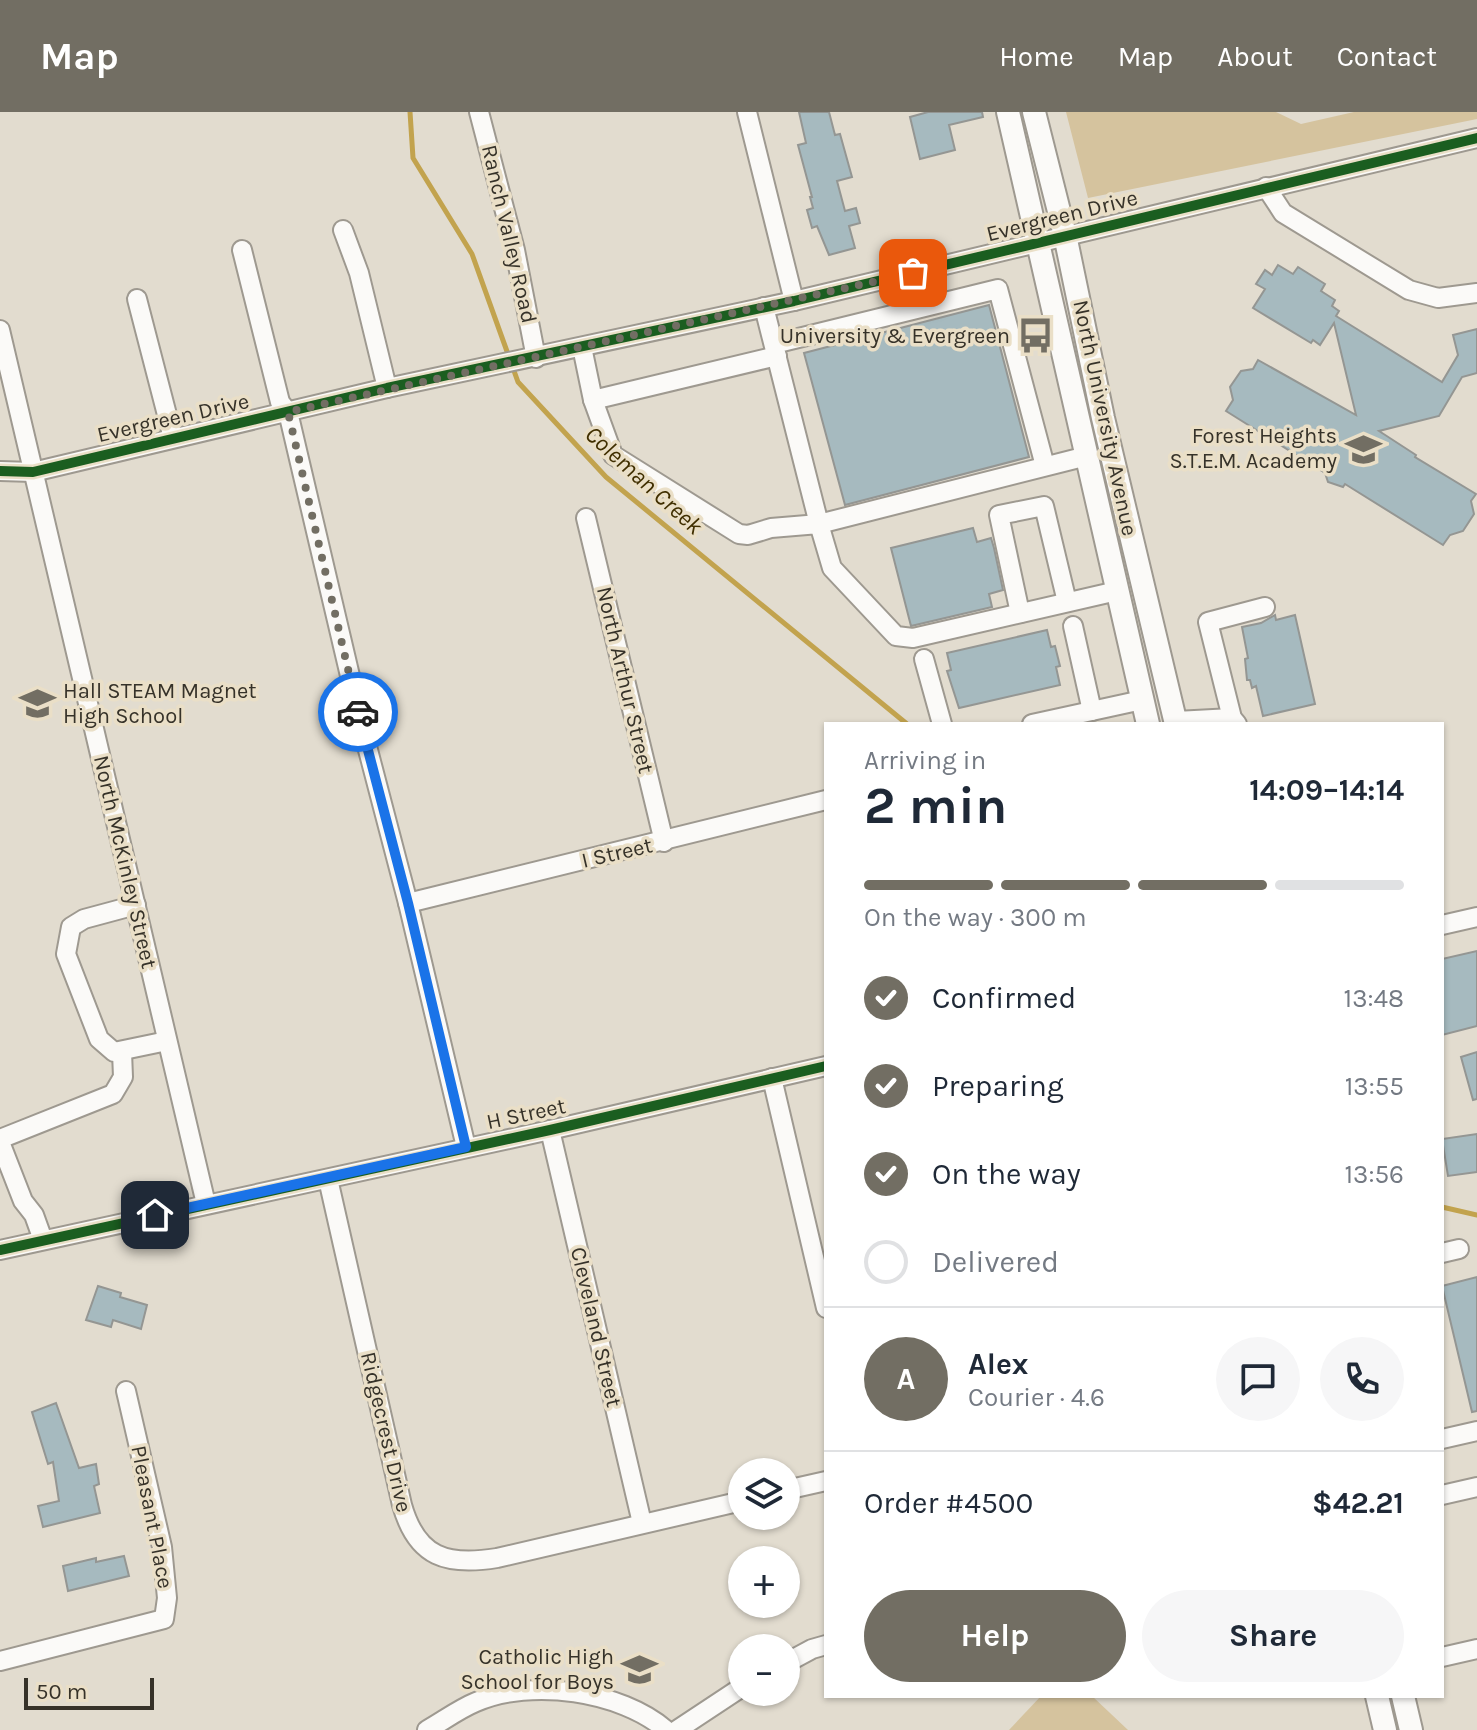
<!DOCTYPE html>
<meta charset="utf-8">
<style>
:root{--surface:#fff;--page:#f6f6f7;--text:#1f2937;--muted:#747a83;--line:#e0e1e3;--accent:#726e63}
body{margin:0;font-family:Karla,sans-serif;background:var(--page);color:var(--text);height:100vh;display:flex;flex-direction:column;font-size:30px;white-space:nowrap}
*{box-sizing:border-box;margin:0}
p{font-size:26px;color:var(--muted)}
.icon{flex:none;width:44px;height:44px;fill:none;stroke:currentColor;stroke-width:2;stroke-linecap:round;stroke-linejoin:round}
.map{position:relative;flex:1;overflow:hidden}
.sheet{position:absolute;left:824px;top:610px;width:620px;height:976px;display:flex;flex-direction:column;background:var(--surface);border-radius:0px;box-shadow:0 2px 6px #0004}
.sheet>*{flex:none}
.buttons{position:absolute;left:728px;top:1346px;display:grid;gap:16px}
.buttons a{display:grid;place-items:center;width:72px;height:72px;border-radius:50%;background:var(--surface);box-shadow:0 2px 6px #0004;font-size:40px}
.scale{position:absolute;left:24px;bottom:20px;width:130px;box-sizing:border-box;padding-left:8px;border:4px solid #363229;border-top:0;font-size:22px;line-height:28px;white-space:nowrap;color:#363229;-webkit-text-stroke:6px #eadfc7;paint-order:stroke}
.pin{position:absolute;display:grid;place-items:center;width:68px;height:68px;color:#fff;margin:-34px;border-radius:16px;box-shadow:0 4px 12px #0006}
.courier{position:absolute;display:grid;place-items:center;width:80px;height:80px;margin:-40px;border:6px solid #1a73e8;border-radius:50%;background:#fff;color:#222;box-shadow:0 2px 10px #0007}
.headline em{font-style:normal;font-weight:700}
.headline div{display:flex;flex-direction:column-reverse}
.headline{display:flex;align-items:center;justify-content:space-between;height:136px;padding:0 40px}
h1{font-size:52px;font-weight:700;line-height:60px}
.bar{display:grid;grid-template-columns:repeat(4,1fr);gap:12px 8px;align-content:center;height:96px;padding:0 40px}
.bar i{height:10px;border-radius:6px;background:var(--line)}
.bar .selected{background:var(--accent)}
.bar p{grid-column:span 4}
.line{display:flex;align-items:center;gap:20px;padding:0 40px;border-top:2px solid var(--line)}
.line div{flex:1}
.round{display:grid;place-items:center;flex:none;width:84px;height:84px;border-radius:42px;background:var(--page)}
ol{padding:0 40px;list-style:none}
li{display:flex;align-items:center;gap:24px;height:88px}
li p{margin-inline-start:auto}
li .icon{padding:8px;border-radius:50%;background:var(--accent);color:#fff;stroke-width:4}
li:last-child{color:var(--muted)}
li i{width:44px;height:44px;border:4px solid var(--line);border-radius:50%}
.cta{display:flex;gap:16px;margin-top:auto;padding:16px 40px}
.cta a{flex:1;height:92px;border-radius:48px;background:var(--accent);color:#fff;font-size:32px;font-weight:700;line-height:92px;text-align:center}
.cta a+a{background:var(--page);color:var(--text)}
header{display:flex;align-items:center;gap:48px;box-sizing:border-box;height:112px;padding:0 40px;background:var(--accent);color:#fff}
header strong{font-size:38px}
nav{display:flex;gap:44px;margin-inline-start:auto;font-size:28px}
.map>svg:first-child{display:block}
.green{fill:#d5c39e}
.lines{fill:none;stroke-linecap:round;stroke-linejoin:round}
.stream{stroke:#c2a34e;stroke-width:5}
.building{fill:#a6babf;stroke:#949693;stroke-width:2}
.minor-casing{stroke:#9e9990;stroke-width:22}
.major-casing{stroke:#9e9990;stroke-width:26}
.minor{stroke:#fbfaf8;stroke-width:18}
.major{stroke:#fbfaf8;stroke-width:22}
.cycleway-casing{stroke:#eadfc7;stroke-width:15}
.cycleway{stroke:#1b5e20;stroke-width:10}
.done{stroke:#726e63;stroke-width:8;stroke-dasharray:0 14.4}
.route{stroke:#1a73e8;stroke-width:10}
.labels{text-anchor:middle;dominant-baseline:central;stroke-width:7;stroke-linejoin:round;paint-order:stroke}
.street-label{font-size:22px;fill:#363229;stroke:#eadfc7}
.poi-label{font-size:22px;fill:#363229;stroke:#eadfc7;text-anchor:end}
.water-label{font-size:24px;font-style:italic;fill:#402f01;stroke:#eadfc7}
</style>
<header>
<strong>Map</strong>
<nav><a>Home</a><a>Map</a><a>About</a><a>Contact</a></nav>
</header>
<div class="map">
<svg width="1477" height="1618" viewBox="0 0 1477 1618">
<rect width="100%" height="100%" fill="#e2dccf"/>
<g class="green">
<polygon points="1066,0 1276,0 1301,12 1354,0 1477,0 1477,7 1088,86"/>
<polygon points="1041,1584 1092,1584 1128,1618 1009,1618"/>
</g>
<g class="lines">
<g class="stream">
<polyline points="410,0 413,46 472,142 518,270 606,365 907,612"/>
<polyline points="1442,1095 1477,1103"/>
</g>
</g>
<g class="building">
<polygon points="799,0 829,0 835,23 840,22 852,65 837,69 845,99 856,96 860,111 849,114 855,136 829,143 817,114 812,116 807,98 813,96 810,85 812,85 798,33 806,31"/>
<polygon points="928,0 982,0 983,5 949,13 955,38 920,47 910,5"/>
<polygon points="1278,153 1293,162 1298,155 1325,172 1321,179 1335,188 1332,194 1339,199 1336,204 1442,270 1458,243 1453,223 1477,217 1477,261 1462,265 1439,304 1379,319 1416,343 1415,345 1476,382 1471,389 1474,402 1463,419 1450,423 1443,433 1345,372 1343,375 1328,370 1325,361 1226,299 1233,288 1230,275 1241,259 1253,257 1258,248 1356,303 1334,211 1320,233 1313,228 1311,231 1253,196 1265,177 1256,172 1265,158 1272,163"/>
<polygon points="989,193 1029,345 845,393 804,241"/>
<polygon points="973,416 977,430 991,426 994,436 1003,478 989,482 992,495 911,514 891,436"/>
<polygon points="1275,503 1276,508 1295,503 1315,592 1263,604 1256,574 1252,576 1250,568 1247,568 1245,547 1248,546 1242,515 1261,511"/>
<polygon points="1047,518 1051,535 1055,534 1060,554 1056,555 1060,573 959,596 947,559 951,558 947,541"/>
<polygon points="1477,839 1477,914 1442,923 1442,847"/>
<polygon points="1477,940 1477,987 1473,988 1461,945"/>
<polygon points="1477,1022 1477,1060 1448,1064 1442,1027"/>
<polygon points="1477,1165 1477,1299 1472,1300 1442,1174"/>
<polygon points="98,1174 121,1181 120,1185 147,1193 141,1217 113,1208 111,1215 86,1208"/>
<polygon points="56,1291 79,1356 96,1352 99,1372 94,1374 100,1401 43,1415 38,1394 59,1389 53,1350 48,1352 32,1300"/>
<polygon points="124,1444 129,1464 68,1479 63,1454 96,1446 96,1450"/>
</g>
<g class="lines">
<defs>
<g id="minor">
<polyline points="479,0 515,138 536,246"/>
<polyline points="747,0 794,189"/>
<polyline points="1266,75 1283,101 1409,178 1438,186 1477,181"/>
<polyline points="343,118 359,161 387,276"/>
<polyline points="242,138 280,290 288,300 362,615 408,791 466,1035"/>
<polyline points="137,187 173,326"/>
<polyline points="764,195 819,412 1087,344"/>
<polyline points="0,218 206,1092"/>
<polyline points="774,232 998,177 1045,354"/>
<polyline points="582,235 593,288 777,244"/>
<polyline points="593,288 613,343 739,422 748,423 771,416 819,412 832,456 896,524 913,526 1117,479"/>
<polyline points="0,359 33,360 387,276 794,189 1477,26"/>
<polyline points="586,406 664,730"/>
<polyline points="1020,501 999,403 1044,394 1067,490"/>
<polyline points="1073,514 1092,599"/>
<polyline points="924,547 942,612"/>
<polyline points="1176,609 1232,606"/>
<polyline points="1032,612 1142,588"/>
<polyline points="1237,612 1232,606 1208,510 1265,495"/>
<polyline points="408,791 826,688"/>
<polyline points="136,793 84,807 71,815 66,842 99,927 114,940 167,929"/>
<polyline points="1442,813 1477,805"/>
<polyline points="772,966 826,1196"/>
<polyline points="550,1018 642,1411"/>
<polyline points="0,1027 113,982 123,965 122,940"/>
<polyline points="0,1030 23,1089 34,1103 43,1128"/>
<path d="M328,1067l74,326c15,53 45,61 95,53l245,-57"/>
<polyline points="0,1138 550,1018 826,954"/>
<polyline points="1442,1141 1459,1137"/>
<polyline points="1442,1327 1477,1319"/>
<polyline points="786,1378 826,1369"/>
<polyline points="1442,1383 1477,1375"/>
<polyline points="1442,1545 1477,1537"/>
<polyline points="0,1549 164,1507 167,1486 162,1435 126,1279"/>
<polyline points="786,1551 812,1537 826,1533"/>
<path d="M427,1618c16,-9 32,-21 49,-28 55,-24 145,-11 190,28"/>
<polyline points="677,1618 742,1575"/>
</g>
<g id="major">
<polyline points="1008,0 1148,612"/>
<polyline points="1034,0 1065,123 1103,306 1176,612"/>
<polyline points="1377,1584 1385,1618"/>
<polyline points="1403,1584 1411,1618"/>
</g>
</defs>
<use href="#minor" class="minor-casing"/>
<use href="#major" class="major-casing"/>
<use href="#minor" class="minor"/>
<use href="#major" class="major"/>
<defs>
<g id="cycleway">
<polyline points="0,359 33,360 387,276 794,189 1477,26"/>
<polyline points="0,1138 550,1018 826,954"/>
</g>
</defs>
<use href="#cycleway" class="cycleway-casing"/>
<use href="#cycleway" class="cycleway"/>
</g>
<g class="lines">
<polyline class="done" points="358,600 288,300 913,161"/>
<polyline class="route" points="155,1103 466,1035 408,791 358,600"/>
</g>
<defs>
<symbol id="bus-bare" viewBox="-9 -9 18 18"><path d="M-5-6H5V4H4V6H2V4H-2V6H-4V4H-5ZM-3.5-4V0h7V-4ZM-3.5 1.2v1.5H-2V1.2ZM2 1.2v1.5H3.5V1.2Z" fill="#726e63" stroke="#eadfc7" stroke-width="2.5" paint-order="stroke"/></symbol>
<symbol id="school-bare" viewBox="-9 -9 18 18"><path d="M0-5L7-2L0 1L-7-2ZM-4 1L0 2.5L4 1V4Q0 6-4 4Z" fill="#726e63" stroke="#eadfc7" stroke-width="2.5" paint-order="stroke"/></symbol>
</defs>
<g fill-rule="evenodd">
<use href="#bus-bare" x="1010" y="198" width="51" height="51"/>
<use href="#school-bare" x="1338" y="312" width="51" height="51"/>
<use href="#school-bare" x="12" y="566" width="51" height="51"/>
<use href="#school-bare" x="614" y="1532" width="51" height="51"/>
</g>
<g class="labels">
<g class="street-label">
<text transform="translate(1062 104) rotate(-14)">Evergreen Drive</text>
<text transform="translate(509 122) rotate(77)">Ranch Valley Road</text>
<text transform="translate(173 306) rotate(-13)">Evergreen Drive</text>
<text transform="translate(1105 306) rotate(78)">North University Avenue</text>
<text transform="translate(625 568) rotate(77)">North Arthur Street</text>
<text transform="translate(617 741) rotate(-13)">I Street</text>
<text transform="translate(125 750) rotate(77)">North McKinley Street</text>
<text transform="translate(526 1002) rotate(-12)">H Street</text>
<text transform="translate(596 1215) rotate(77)">Cleveland Street</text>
<text transform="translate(386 1320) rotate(77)">Ridgecrest Drive</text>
<text transform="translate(152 1405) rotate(79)">Pleasant Place</text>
</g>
<g class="poi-label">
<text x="1010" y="224">University &amp; Evergreen</text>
<text x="1337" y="324">Forest Heights<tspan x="1337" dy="25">S.T.E.M. Academy</tspan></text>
<text x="63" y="579" text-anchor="start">Hall STEAM Magnet<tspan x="63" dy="25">High School</tspan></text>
<text x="614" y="1545">Catholic High<tspan x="614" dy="25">School for Boys</tspan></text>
</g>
<g class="water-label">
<text transform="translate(644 368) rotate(42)">Coleman Creek</text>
</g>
</g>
</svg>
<div class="buttons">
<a><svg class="icon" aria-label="layers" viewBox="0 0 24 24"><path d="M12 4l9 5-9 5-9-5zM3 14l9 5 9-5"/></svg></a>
<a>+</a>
<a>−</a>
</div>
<div class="scale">50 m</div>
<div class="pin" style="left:913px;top:161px;background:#ea580c"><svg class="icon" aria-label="bag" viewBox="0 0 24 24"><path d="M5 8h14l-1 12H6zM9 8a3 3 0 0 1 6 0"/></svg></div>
<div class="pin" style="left:155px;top:1103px;background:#1f2937"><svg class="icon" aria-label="home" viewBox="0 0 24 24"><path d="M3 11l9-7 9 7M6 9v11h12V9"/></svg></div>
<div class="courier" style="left:358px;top:600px"><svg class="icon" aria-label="car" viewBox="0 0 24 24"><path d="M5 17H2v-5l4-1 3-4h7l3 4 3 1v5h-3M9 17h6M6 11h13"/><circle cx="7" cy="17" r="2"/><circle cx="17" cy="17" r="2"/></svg></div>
<section class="sheet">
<div class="headline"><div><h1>2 min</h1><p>Arriving in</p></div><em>14:09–14:14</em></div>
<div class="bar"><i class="selected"></i><i class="selected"></i><i class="selected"></i><i></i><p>On the way · 300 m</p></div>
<ol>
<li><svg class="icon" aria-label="check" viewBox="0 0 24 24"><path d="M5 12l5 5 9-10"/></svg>Confirmed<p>13:48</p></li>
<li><svg class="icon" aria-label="check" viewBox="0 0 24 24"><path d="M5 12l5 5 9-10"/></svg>Preparing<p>13:55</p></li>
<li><svg class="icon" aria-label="check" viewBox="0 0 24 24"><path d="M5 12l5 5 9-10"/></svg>On the way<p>13:56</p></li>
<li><i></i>Delivered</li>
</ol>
<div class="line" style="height:144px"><b class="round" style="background:var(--accent);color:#fff">A</b><div><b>Alex</b><p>Courier · 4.6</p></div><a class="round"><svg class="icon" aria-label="chat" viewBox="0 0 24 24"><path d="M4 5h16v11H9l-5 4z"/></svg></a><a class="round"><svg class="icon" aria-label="phone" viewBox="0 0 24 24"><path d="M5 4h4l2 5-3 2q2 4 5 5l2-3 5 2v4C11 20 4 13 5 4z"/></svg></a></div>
<div class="line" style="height:104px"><div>Order #4500</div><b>$42.21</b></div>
<div class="cta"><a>Help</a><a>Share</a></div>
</section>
</div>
